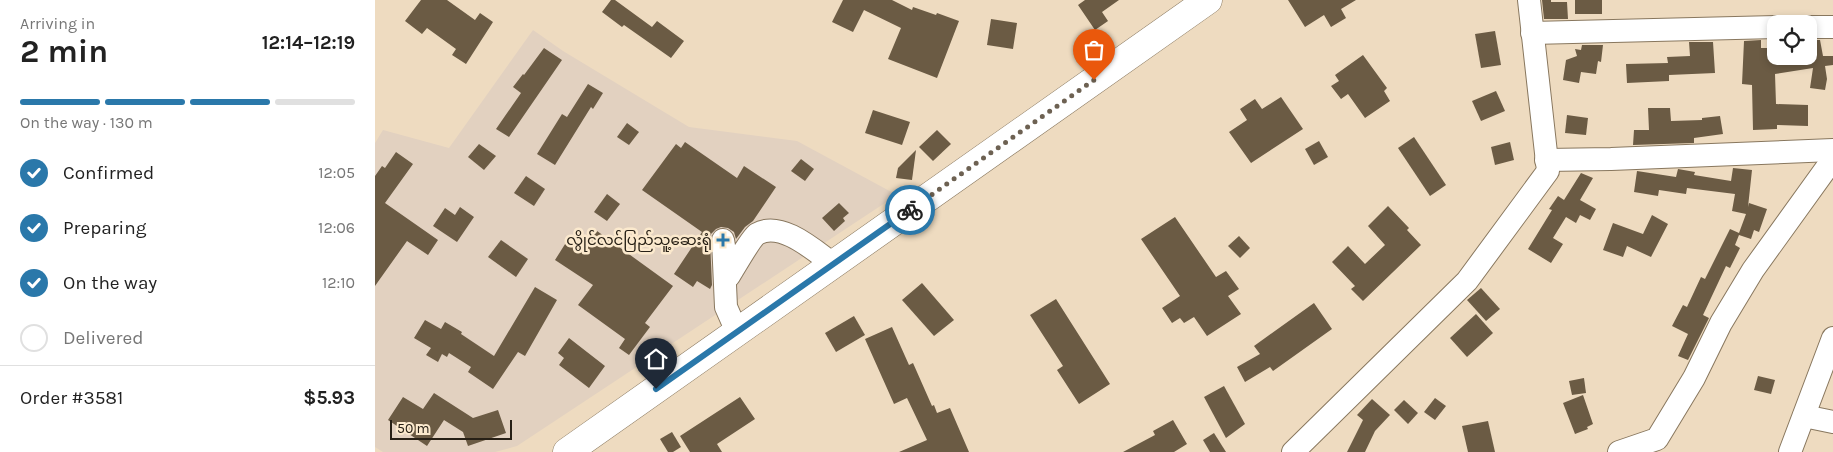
<!DOCTYPE html>
<meta charset="utf-8">
<style>
:root{--surface:#fff;--page:#f2f2f2;--text:#222;--muted:#767676;--line:#e0e0e0;--accent:#2a78aa}
body{margin:0;font-family:Karla,"Noto Sans Myanmar",sans-serif;background:var(--page);color:var(--text);height:100vh;display:flex;flex-direction:column;font-size:19px;white-space:nowrap}
*{box-sizing:border-box;margin:0}
p{font-size:16px;color:var(--muted)}
.icon{flex:none;width:28px;height:28px;fill:none;stroke:currentColor;stroke-width:2;stroke-linecap:round;stroke-linejoin:round}
.map{position:relative;flex:1;overflow:hidden}
.panel{display:flex;flex-direction:column;background:var(--surface);width:375px}
.panel>*{flex:none}
.tools{position:absolute;left:1392px;top:15px;display:grid;gap:10px}
.tools a{display:grid;place-items:center;width:50px;height:50px;border-radius:10px;background:var(--surface);box-shadow:0 2px 8px #0003;font-size:25px}
.scale{position:absolute;left:15px;bottom:12px;width:122px;box-sizing:border-box;padding-left:5px;border:2px solid #272016;border-top:0;font-size:14px;line-height:18px;white-space:nowrap;color:#272016;-webkit-text-stroke:4px #fbe9cd;paint-order:stroke}
.pin{position:absolute;display:grid;place-items:center;width:42px;height:42px;color:#fff;margin:-51px -21px;border-radius:50% 50% 50% 0;rotate:-45deg;box-shadow:0 0 5px #0007}
.pin .icon{rotate:45deg}
.courier{position:absolute;display:grid;place-items:center;width:50px;height:50px;margin:-25px;border:4px solid #2a78aa;border-radius:50%;background:#fff;color:#222;box-shadow:0 1px 6px #0007}
.head em{font-style:normal;font-weight:700}
.head div{display:flex;flex-direction:column-reverse}
.head{display:flex;align-items:center;justify-content:space-between;height:85px;padding:0 20px}
h1{font-size:32px;font-weight:700;line-height:38px}
.bar{display:grid;grid-template-columns:repeat(4,1fr);gap:8px 5px;align-content:center;height:60px;padding:0 20px}
.bar i{height:6px;border-radius:4px;background:var(--line)}
.bar .active{background:var(--accent)}
.bar p{grid-column:span 4}
.line{display:flex;align-items:center;gap:12px;padding:0 20px;border-top:1px solid var(--line)}
.line div{flex:1}
ol{padding:0 20px;list-style:none}
li{display:flex;align-items:center;gap:15px;height:55px}
li p{margin-inline-start:auto}
li .icon{padding:5px;border-radius:50%;background:var(--accent);color:#fff;stroke-width:4}
li:last-child{color:var(--muted)}
li i{width:28px;height:28px;border:2px solid var(--line);border-radius:50%}
main{display:flex;flex:1;min-height:0}
.map>svg:first-child{display:block}
.medical{fill:#e2d1c0}
.building{fill:#6b5b44}
.lines{fill:none;stroke-linecap:round;stroke-linejoin:round}
.minor-casing{stroke:#88775e;stroke-width:24}
.highway-casing{stroke:#88775e;stroke-width:29}
.minor{stroke:#fff;stroke-width:22}
.highway{stroke:#fff;stroke-width:28}
.done{stroke:#6d6152;stroke-width:5;stroke-dasharray:0 9}
.route{stroke:#2a78aa;stroke-width:6}
.poi-dot{fill:#2a78aa;stroke:#fbe9cd;stroke-width:2}
.labels{text-anchor:middle;dominant-baseline:central;stroke-width:5;stroke-linejoin:round;paint-order:stroke}
.poi-label{font-size:15px;fill:#272016;stroke:#fbe9cd;text-anchor:end}
</style>
<main>
<section class="panel">
<div class="head"><div><h1>2 min</h1><p>Arriving in</p></div><em>12:14–12:19</em></div>
<div class="bar"><i class="active"></i><i class="active"></i><i class="active"></i><i></i><p>On the way · 130 m</p></div>
<ol>
<li><svg class="icon" aria-label="check" viewBox="0 0 24 24"><path d="M5 12l5 5 9-10"/></svg>Confirmed<p>12:05</p></li>
<li><svg class="icon" aria-label="check" viewBox="0 0 24 24"><path d="M5 12l5 5 9-10"/></svg>Preparing<p>12:06</p></li>
<li><svg class="icon" aria-label="check" viewBox="0 0 24 24"><path d="M5 12l5 5 9-10"/></svg>On the way<p>12:10</p></li>
<li><i></i>Delivered</li>
</ol>
<div class="line" style="height:65px"><div>Order #3581</div><b>$5.93</b></div>
</section>
<div class="map">
<svg width="1458" height="452" viewBox="0 0 1458 452">
<rect width="100%" height="100%" fill="#eedbc0"/>
<polygon class="medical" points="158,30 188,51 314,127 422,141 522,195 142,446 120,452 8,452 0,447 0,143 8,130 74,148"/>
<g class="building">
<polygon points="46,0 72,0 100,20 105,13 118,22 91,64 77,55 81,49 52,28 47,34 30,21"/>
<polygon points="236,0 240,0 277,27 282,21 309,41 296,58 249,25 247,27 227,12"/>
<polygon points="468,0 517,0 537,10 538,7 561,15 562,13 584,21 562,78 513,59 526,28 489,10 478,32 457,22"/>
<polygon points="710,0 744,0 727,12 733,21 720,30 703,5"/>
<polygon points="913,0 981,0 966,9 971,18 956,27 949,15 930,27"/>
<polygon points="1167,0 1176,0 1176,2 1192,2 1193,19 1169,19"/>
<rect x="1200" y="0" width="27" height="14"/>
<polygon points="616,19 642,23 638,49 612,45"/>
<polygon points="1120,31 1126,65 1106,68 1100,34"/>
<polygon points="1386,40 1386,48 1393,48 1393,56 1434,56 1434,50 1440,49 1442,40 1445,40 1448,56 1458,56 1458,65 1450,66 1452,79 1450,90 1435,88 1438,68 1400,74 1401,104 1433,105 1433,126 1402,125 1402,129 1378,130 1377,85 1367,84 1369,41"/>
<polygon points="1314,42 1338,42 1340,73 1294,75 1294,81 1252,83 1251,64 1293,63 1292,57 1315,56"/>
<polygon points="1207,45 1228,45 1226,62 1223,61 1221,74 1206,72 1204,83 1188,80 1191,60 1202,56 1200,49 1206,50"/>
<polygon points="169,48 187,60 134,137 121,129 146,93 138,87 148,74 149,75"/>
<polygon points="988,55 1012,88 1009,91 1015,101 990,118 973,94 966,99 956,86 964,81 960,75"/>
<polygon points="213,84 228,93 218,109 216,107 180,165 162,154 187,114 192,117"/>
<polygon points="1121,91 1130,111 1106,121 1097,101"/>
<polygon points="906,97 928,129 876,163 854,132 872,120 865,109 880,99 887,109"/>
<polygon points="1273,108 1295,108 1296,121 1327,120 1327,118 1345,116 1348,134 1319,138 1319,143 1258,145 1259,130 1274,130"/>
<polygon points="498,110 535,122 527,145 490,133"/>
<polygon points="1192,115 1213,118 1211,135 1190,133"/>
<polygon points="252,123 264,132 254,145 242,137"/>
<polygon points="562,130 576,144 558,161 544,147"/>
<polygon points="1039,137 1071,185 1055,196 1023,148"/>
<polygon points="944,141 953,157 939,165 930,149"/>
<polygon points="310,142 362,178 369,166 401,187 378,221 370,227 361,239 359,232 353,228 346,227 341,229 336,234 335,241 337,285 335,289 322,281 318,287 299,274 327,232 267,190 301,144 306,148"/>
<polygon points="1135,142 1139,160 1120,165 1116,147"/>
<polygon points="104,144 121,156 109,170 93,157"/>
<polygon points="541,150 537,180 521,178 523,168"/>
<polygon points="21,152 38,164 10,203 63,240 53,255 32,241 0,286 0,176 7,166 10,168"/>
<polygon points="426,159 439,169 430,181 416,171"/>
<polygon points="1358,168 1377,170 1373,207 1374,203 1392,209 1384,232 1379,230 1376,239 1364,235 1360,245 1365,248 1355,268 1351,266 1328,315 1334,318 1313,360 1303,356 1313,334 1297,326 1308,305 1312,307 1326,277 1330,279 1355,229 1364,233 1371,214 1357,211 1360,194 1312,188 1311,194 1284,190 1283,196 1259,192 1262,171 1301,177 1303,169 1320,172 1319,175 1356,181"/>
<polygon points="1206,173 1218,178 1205,200 1221,209 1215,220 1205,215 1201,223 1191,217 1178,238 1188,244 1176,263 1153,249 1177,210 1174,209 1183,196 1189,200"/>
<polygon points="151,176 170,189 159,206 139,193"/>
<polygon points="232,194 245,204 232,221 219,212"/>
<polygon points="464,203 474,213 468,218 470,221 459,231 447,218"/>
<polygon points="1013,206 1034,228 1032,230 1046,245 988,301 976,289 980,286 957,262 973,246 990,264 1010,245 993,226"/>
<polygon points="85,207 99,217 82,242 58,226 70,208 80,215"/>
<polygon points="1277,215 1293,224 1276,257 1252,246 1248,257 1228,250 1238,223 1268,234"/>
<polygon points="800,217 841,277 851,271 864,289 853,296 866,314 832,336 819,317 809,323 805,318 797,323 787,308 805,296 766,239"/>
<polygon points="222,231 298,286 270,323 275,327 254,355 244,348 250,339 203,305 218,285 180,260 192,241 208,251"/>
<polygon points="864,236 875,248 865,258 853,246"/>
<polygon points="126,240 153,259 141,277 113,257"/>
<polygon points="547,283 579,320 559,336 527,300"/>
<polygon points="160,287 182,300 150,356 143,352 118,389 93,372 96,367 74,353 72,357 67,354 63,362 51,355 56,348 39,338 50,320 66,329 70,322 87,332 86,334 119,356"/>
<polygon points="1106,288 1125,309 1111,321 1092,300"/>
<polygon points="681,299 735,384 704,404 682,370 688,366 655,315"/>
<polygon points="939,303 957,329 898,371 895,367 870,382 862,367 885,354 879,346"/>
<polygon points="1101,314 1118,333 1092,357 1075,338"/>
<polygon points="479,316 490,335 461,352 450,333"/>
<polygon points="517,327 534,365 538,363 557,406 559,405 562,413 575,408 594,452 524,452 552,440 532,398 519,404 490,339"/>
<polygon points="194,338 230,366 214,388 184,365 189,358 183,353"/>
<polygon points="1383,376 1400,380 1396,394 1379,390"/>
<polygon points="1209,378 1211,393 1197,395 1194,381"/>
<polygon points="849,386 870,424 851,438 829,397"/>
<polygon points="59,393 98,418 123,410 131,433 93,446 88,432 69,420 52,446 13,420 28,397 48,409"/>
<polygon points="1208,395 1218,424 1212,427 1213,429 1200,434 1188,403"/>
<polygon points="365,397 380,419 342,444 347,452 315,452 305,436"/>
<polygon points="1060,398 1071,406 1060,420 1049,412"/>
<polygon points="997,399 1015,415 1000,431 990,452 972,452 988,420 982,415"/>
<polygon points="1029,400 1043,413 1033,424 1019,410"/>
<polygon points="798,420 812,444 799,452 748,452 780,435 778,431"/>
<polygon points="1113,421 1120,452 1093,452 1087,426"/>
<polygon points="297,432 306,447 298,452 293,452 285,439"/>
<polygon points="839,433 851,452 835,452 828,440"/>
</g>
<g class="lines">
<defs>
<g id="minor">
<polyline points="1434,27 1458,27"/>
<polyline points="1157,33 1401,27"/>
<polyline points="1171,160 1236,159 1458,150"/>
<path d="M362,332l-11,-25 -3,-67 6,36c5,-8 22,-38 28,-42 24,-14 58,17 76,30"/>
<polyline points="1429,416 1458,422"/>
<polyline points="918,452 1092,281 1173,171 1154,0"/>
<polyline points="1244,452 1282,439 1319,378 1346,323 1378,270 1458,159"/>
<polyline points="1415,452 1458,338"/>
</g>
<polyline id="highway" points="192,452 833,0"/>
</defs>
<use href="#minor" class="minor-casing"/>
<use href="#highway" class="highway-casing"/>
<use href="#minor" class="minor"/>
<use href="#highway" class="highway"/>
</g>
<g class="lines">
<polyline class="done" points="535,210 719,80"/>
<polyline class="route" points="281,389 535,210"/>
</g>
<path class="poi-dot" d="M345.5 232.5h5v5h5v5h-5v5h-5v-5h-5v-5h5z"/>
<g class="labels">
<g class="poi-label">
<text x="337" y="240">လွိုင်လင်ပြည်သူ့ဆေးရုံ</text>
</g>
</g>
</svg>
<div class="tools">
<a><svg class="icon" aria-label="locate" viewBox="0 0 24 24"><circle cx="12" cy="12" r="6"/><path d="M12 2v4M12 18v4M2 12h4M18 12h4"/></svg></a>
</div>
<div class="scale">50 m</div>
<div class="pin" style="left:719px;top:80px;background:#ea580c"><svg class="icon" aria-label="bag" viewBox="0 0 24 24"><path d="M5 8h14l-1 12H6zM9 8a3 3 0 0 1 6 0"/></svg></div>
<div class="pin" style="left:281px;top:389px;background:#1f2937"><svg class="icon" aria-label="home" viewBox="0 0 24 24"><path d="M3 11l9-7 9 7M6 9v11h12V9"/></svg></div>
<div class="courier" style="left:535px;top:210px"><svg class="icon" aria-label="bike" viewBox="0 0 24 24"><circle cx="6" cy="16" r="4"/><circle cx="18" cy="16" r="4"/><path d="M6 16l4-8h5l3 8M10 8l3 8H6M13 5h3"/></svg></div>
</div>
</main>
